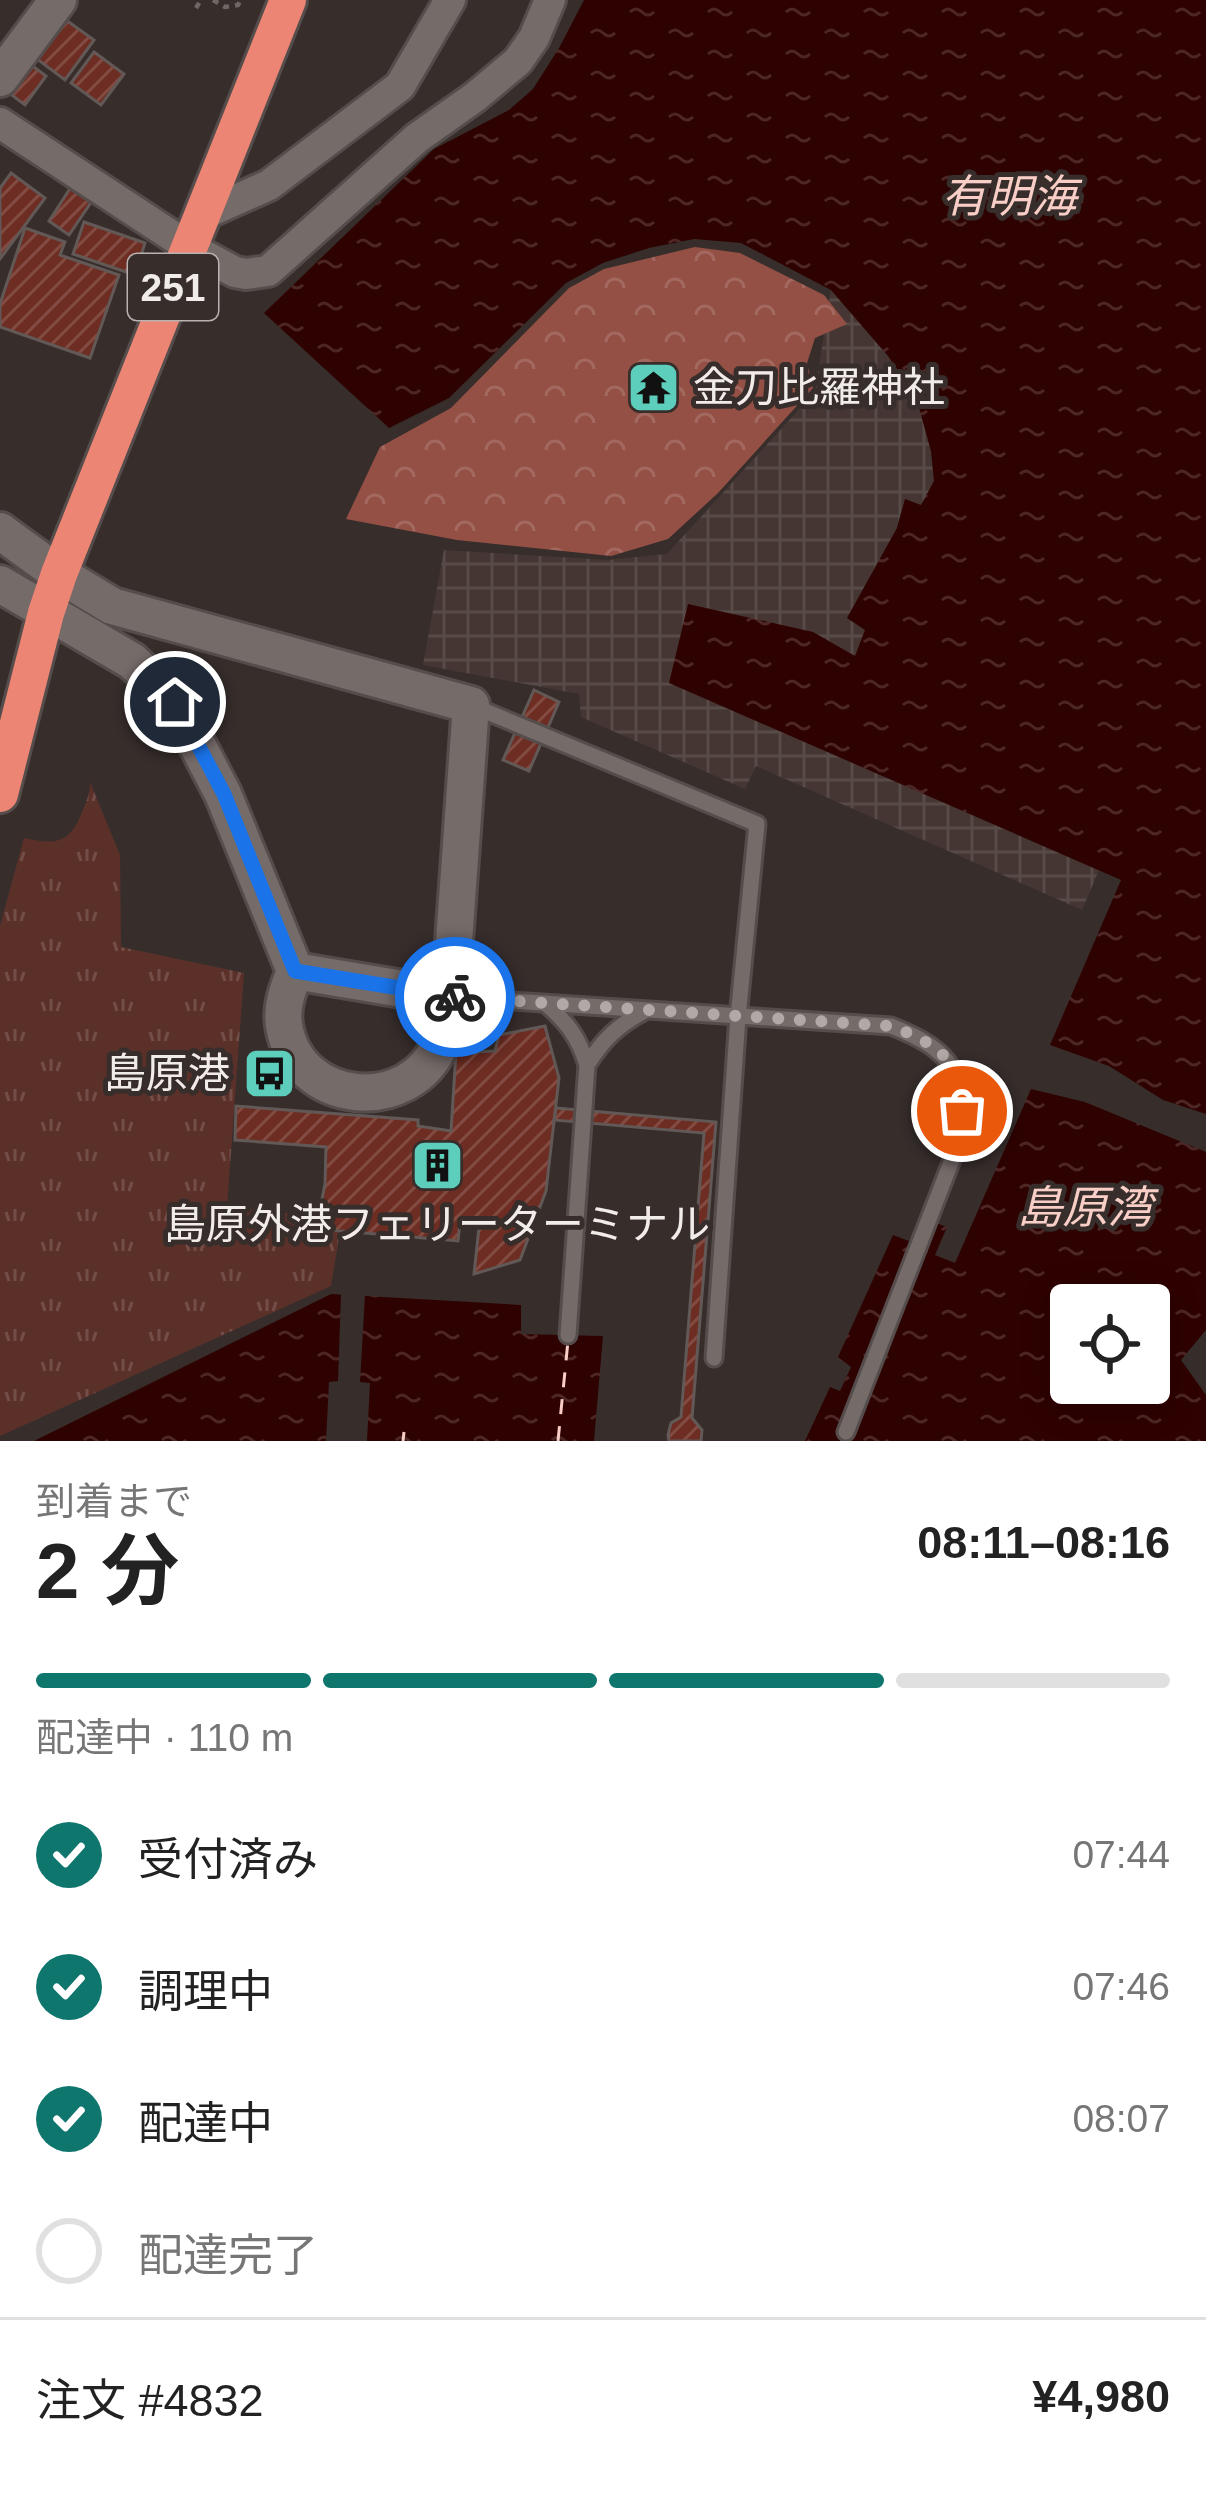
<!DOCTYPE html>
<html lang="ja">
<meta charset="utf-8">
<style>
:root{--surface:#fff;--page:#f2f2f2;--text:#222;--muted:#767676;--line:#e0e0e0;--accent:#0f766e}
body{margin:0;font-family:Arial,"Noto Sans JP",sans-serif;background:var(--page);color:var(--text);height:100vh;display:flex;flex-direction:column;font-size:45px;white-space:nowrap}
*{box-sizing:border-box;margin:0}
p{font-size:39px;color:var(--muted)}
.icon{flex:none;width:66px;height:66px;fill:none;stroke:currentColor;stroke-width:2;stroke-linecap:round;stroke-linejoin:round}
.map{position:relative;height:1441px;overflow:hidden}
.details{display:flex;flex-direction:column;background:var(--surface);flex:1}
.details>*{flex:none}
.fabs{position:absolute;left:1050px;top:1284px;display:grid;gap:24px}
.fabs a{display:grid;place-items:center;width:120px;height:120px;border-radius:12px;background:var(--surface);box-shadow:0 6px 30px #0003;font-size:60px}
.pin{position:absolute;display:grid;place-items:center;width:102px;height:102px;color:#fff;margin:-51px;border:6px solid #fff;border-radius:50%;box-shadow:0 3px 12px #0007}
.courier{position:absolute;display:grid;place-items:center;width:120px;height:120px;margin:-60px;border:9px solid #1a73e8;border-radius:50%;background:#fff;color:#222;box-shadow:0 3px 15px #0007}
.overview em{font-style:normal;font-weight:700}
.overview div{display:flex;flex-direction:column-reverse}
.overview{display:flex;align-items:center;justify-content:space-between;height:204px;padding:0 36px}
h1{font-size:78px;font-weight:700;line-height:90px}
.bar{display:grid;grid-template-columns:repeat(4,1fr);gap:18px 12px;align-content:center;height:144px;padding:0 36px}
.bar i{height:15px;border-radius:9px;background:var(--line)}
.bar .on{background:var(--accent)}
.bar p{grid-column:span 4}
.line{display:flex;align-items:center;gap:30px;padding:0 36px;border-top:3px solid var(--line)}
.line div{flex:1}
ol{padding:0 36px;list-style:none}
li{display:flex;align-items:center;gap:36px;height:132px}
li p{margin-inline-start:auto}
li .icon{padding:12px;border-radius:50%;background:var(--accent);color:#fff;stroke-width:4}
li:last-child{color:var(--muted)}
li i{width:66px;height:66px;border:6px solid var(--line);border-radius:50%}
.map>svg:first-child{display:block}
.industrial{fill:url(#industrial-grid)}
.forest{fill:url(#forest-crowns)}
.park{fill:url(#park-tufts)}
.water{fill:url(#water-ripples);fill-rule:evenodd}
.pier{fill:#372e2c}
.lines{fill:none;stroke-linecap:round;stroke-linejoin:round}
.ferry{stroke:#f8cec6;stroke-width:3;stroke-dasharray:15 12;stroke-linecap:butt}
.building{fill:url(#building-hatch);stroke:#625856;stroke-width:3}
.lane-casing{stroke:#554d4c;stroke-width:21}
.street-casing{stroke:#554d4c;stroke-width:36}
.secondary-casing{stroke:#554d4c;stroke-width:42}
.highway-casing{stroke:#554d4c;stroke-width:42}
.path{stroke:#6f6765;stroke-width:4.5;stroke-dasharray:6 6;stroke-linecap:butt}
.lane{stroke:#756b69;stroke-width:15}
.street{stroke:#756b69;stroke-width:30}
.secondary{stroke:#756b69;stroke-width:36}
.highway{stroke:#ed8574;stroke-width:36}
.done{stroke:#b0a9a8;stroke-width:12;stroke-dasharray:0 21.6}
.route{stroke:#1a73e8;stroke-width:15}
.labels{text-anchor:middle;dominant-baseline:central;stroke-width:10;stroke-linejoin:round;paint-order:stroke}
.shield{fill:#372e2c;stroke:#b9b2b1;stroke-width:3}
.shield-label{font-size:39px;font-weight:bold;fill:#f1ebea}
.poi-label{font-size:42px;fill:#f1ebea;stroke:#372e2c;text-anchor:start}
.water-label{font-size:45px;font-style:italic;fill:#f8cec6;stroke:#372e2c}
</style>
<div class="map">
<svg width="1206" height="1441" viewBox="0 0 1206 1441">
<defs>
<pattern id="industrial-grid" width="8" height="8" patternUnits="userSpaceOnUse" patternTransform="scale(3)"><rect width="8" height="8" fill="#453633"/><path d="M0 4h8M4 0v8" fill="none" stroke="#574a47"/></pattern>
<pattern id="forest-crowns" width="20" height="18" patternUnits="userSpaceOnUse" patternTransform="scale(3)"><rect width="20" height="18" fill="#945045"/><path d="M2 6a3 3 0 1 1 6 0M12 15a3 3 0 1 1 6 0" fill="none" stroke="#a36960"/></pattern>
<pattern id="park-tufts" width="24" height="20" patternUnits="userSpaceOnUse" patternTransform="scale(3)"><rect width="24" height="20" fill="#5b3029"/><path d="M3 7l-1-3M5 7V3M7 7l1-3M15 17l-1-3M17 17v-4M19 17l1-3" fill="none" stroke="#734e48"/></pattern>
<pattern id="water-ripples" width="26" height="14" patternUnits="userSpaceOnUse" patternTransform="scale(3)"><rect width="26" height="14" fill="#2e0200"/><path d="M2 4q2-2 4 0t4 0M15 11q2-2 4 0t4 0" fill="none" stroke="#4d2725"/></pattern>
<pattern id="building-hatch" width="6" height="6" patternUnits="userSpaceOnUse" patternTransform="scale(3)"><rect width="6" height="6" fill="#6d2d23"/><path d="M-1 1l2-2M0 6l6-6M5 7l2-2" fill="none" stroke="#824c43"/></pattern>
</defs>
<rect width="100%" height="100%" fill="#372e2c"/>
<polygon class="industrial" points="831,290 888,356 917,397 931,451 934,481 921,506 905,499 897,528 847,618 865,630 855,657 813,632 670,683 1099,870 1082,910 756,766 745,789 581,717 579,694 423,665 444,550 608,560 667,554 815,392"/>
<polygon class="forest" points="695,247 740,253 824,295 847,324 815,338 807,363 813,388 718,493 668,539 611,556 457,540 346,519 380,447 451,408 569,288 604,269"/>
<path class="park" d="M90,782l30,73 1,92 123,26 -17,234 115,12 -11,67 -331,150v-510l24,-88c31,7 46,6 58,-26 5,-11 8,-19 8,-30z"/>
<g class="water">
<polygon points="584,0 1206,0 1206,1114 1163,1100 1109,1066 1050,1045 1121,880 669,683 688,604 813,632 855,656 865,630 847,618 897,528 905,499 921,505 934,481 931,451 916,397 888,356 831,290 741,243 694,239 649,248 603,263 566,283 449,398 389,428 264,313 434,149 509,110 533,89 559,48"/>
<path d="M1031,1089l54,13 121,50v178l-25,30 25,35v46h-401l25,-54 10,4 11,-24 -13,-10 55,-122 16,6 13,-23 25,9 -12,28 20,8zM1071,1305h78v78h-78z"/>
<polygon points="331,1294 521,1305 521,1334 603,1336 594,1441 34,1441"/>
</g>
<polygon class="pier" points="341,1294 365,1295 360,1382 370,1383 367,1441 326,1441 329,1382 338,1381"/>
<g class="lines">
<g class="ferry">
<polyline points="403,1441 404,1432"/>
<polyline points="558,1441 568,1341"/>
</g>
</g>
<g class="building">
<polygon points="66,20 94,40 65,80 37,59"/>
<polygon points="94,52 124,74 101,105 71,83"/>
<polygon points="30,64 46,76 25,105 9,93"/>
<polygon points="11,173 45,198 0,259 0,188"/>
<polygon points="71,187 92,201 69,235 49,221"/>
<polygon points="84,222 145,243 135,275 73,254"/>
<polygon points="25,228 65,242 60,255 119,275 90,358 0,327 0,304"/>
<polygon points="534,690 559,702 529,771 503,760"/>
<polygon points="545,1026 559,1078 546,1191 520,1260 474,1274 480,1218 460,1223 458,1241 316,1229 325,1184 326,1147 235,1140 236,1106 418,1120 418,1126 451,1131 456,1053 495,1051 499,1035"/>
<polygon points="556,1108 716,1122 692,1418 702,1430 701,1441 669,1441 668,1435 671,1423 681,1417 704,1133 554,1120"/>
</g>
<g class="lines">
<defs>
<g id="lane">
<polyline points="473,706 757,824 738,1017 714,1358"/>
<path d="M452,997l439,29c64,25 75,48 68,116l-113,290"/>
<path d="M546,1004c21,18 33,34 41,61l-19,270"/>
<path d="M587,1065c16,-25 30,-39 56,-53"/>
</g>
<g id="street">
<polyline points="0,123 189,247 235,272 246,274 268,271 417,138 475,97 518,61 534,38 550,0"/>
<polyline points="202,215 269,185 400,86 450,0"/>
</g>
<g id="secondary">
<polyline points="0,78 58,0"/>
<path d="M0,531l59,43 53,32 359,99 -21,292c-3,14 -3,32 -9,45 -30,75 -145,64 -157,-17 -3,-19 4,-36 11,-54l-72,-177 -48,-92 -43,-41 -132,-77"/>
<polyline points="295,971 450,997"/>
</g>
<polyline id="highway" points="0,794 46,613 59,574 288,0"/>
</defs>
<use href="#lane" class="lane-casing"/>
<use href="#street" class="street-casing"/>
<use href="#secondary" class="secondary-casing"/>
<use href="#highway" class="highway-casing"/>
<g class="path">
<polyline points="213,0 225,7 238,5 241,0"/>
<polyline points="196,8 201,0"/>
</g>
<use href="#lane" class="lane"/>
<use href="#street" class="street"/>
<use href="#secondary" class="secondary"/>
<use href="#highway" class="highway"/>
</g>
<g class="lines">
<path class="done" d="M455,997l436,29c28,11 58,24 68,55 3,9 2,21 3,30"/>
<polyline class="route" points="175,702 224,794 295,971 455,997"/>
</g>
<defs>
<symbol id="temple-square" viewBox="-11 -11 22 22"><rect x="-9" y="-9" width="18" height="18" rx="4" fill="#5ccebb" stroke="#372e2c"/><path d="M0-6L5-2H3V0L6.5 2.5H4V6H1.5V3h-3V6H-4V2.5H-6.5L-3 0V-2H-5Z" fill="#111"/></symbol>
<symbol id="bus-square" viewBox="-11 -11 22 22"><rect x="-9" y="-9" width="18" height="18" rx="4" fill="#5ccebb" stroke="#372e2c"/><path d="M-5-6H5V4H4V6H2V4H-2V6H-4V4H-5ZM-3.5-4V0h7V-4ZM-3.5 1.2v1.5H-2V1.2ZM2 1.2v1.5H3.5V1.2Z" fill="#111"/></symbol>
<symbol id="building-square" viewBox="-11 -11 22 22"><rect x="-9" y="-9" width="18" height="18" rx="4" fill="#5ccebb" stroke="#372e2c"/><path d="M-4-6H4V6H1V3H-1V6H-4ZM-2.5-4.3h1.7v1.8h-1.7ZM.8-4.3h1.7v1.8H.8ZM-2.5-1h1.7V.8h-1.7ZM.8-1h1.7V.8H.8Z" fill="#111"/></symbol>
</defs>
<g fill-rule="evenodd">
<use href="#temple-square" x="624" y="358" width="59" height="59"/>
<use href="#bus-square" x="240" y="1044" width="59" height="59"/>
<use href="#building-square" x="408" y="1136" width="59" height="59"/>
</g>
<g class="labels">
<rect class="shield" x="128" y="254" width="90" height="66" rx="9"/>
<g class="shield-label">
<text x="173" y="287">251</text>
</g>
<g class="poi-label">
<text x="693" y="387">金刀比羅神社</text>
<text x="230" y="1073" text-anchor="end">島原港</text>
<text x="437" y="1224" text-anchor="middle">島原外港フェリーターミナル</text>
</g>
<g class="water-label">
<text x="1009" y="196">有明海</text>
<text x="1085" y="1207">島原湾</text>
</g>
</g>
</svg>
<div class="fabs">
<a><svg class="icon" aria-label="locate" viewBox="0 0 24 24"><circle cx="12" cy="12" r="6"/><path d="M12 2v4M12 18v4M2 12h4M18 12h4"/></svg></a>
</div>
<div class="pin" style="left:962px;top:1111px;background:#ea580c"><svg class="icon" aria-label="bag" viewBox="0 0 24 24"><path d="M5 8h14l-1 12H6zM9 8a3 3 0 0 1 6 0"/></svg></div>
<div class="pin" style="left:175px;top:702px;background:#1f2937"><svg class="icon" aria-label="home" viewBox="0 0 24 24"><path d="M3 11l9-7 9 7M6 9v11h12V9"/></svg></div>
<div class="courier" style="left:455px;top:997px"><svg class="icon" aria-label="bike" viewBox="0 0 24 24"><circle cx="6" cy="16" r="4"/><circle cx="18" cy="16" r="4"/><path d="M6 16l4-8h5l3 8M10 8l3 8H6M13 5h3"/></svg></div>
</div>
<section class="details">
<div class="overview"><div><h1>2 分</h1><p>到着まで</p></div><em>08:11–08:16</em></div>
<div class="bar"><i class="on"></i><i class="on"></i><i class="on"></i><i></i><p>配達中 · 110 m</p></div>
<ol>
<li><svg class="icon" aria-label="check" viewBox="0 0 24 24"><path d="M5 12l5 5 9-10"/></svg>受付済み<p>07:44</p></li>
<li><svg class="icon" aria-label="check" viewBox="0 0 24 24"><path d="M5 12l5 5 9-10"/></svg>調理中<p>07:46</p></li>
<li><svg class="icon" aria-label="check" viewBox="0 0 24 24"><path d="M5 12l5 5 9-10"/></svg>配達中<p>08:07</p></li>
<li><i></i>配達完了</li>
</ol>
<div class="line" style="height:156px"><div>注文 #4832</div><b>¥4,980</b></div>
</section>
